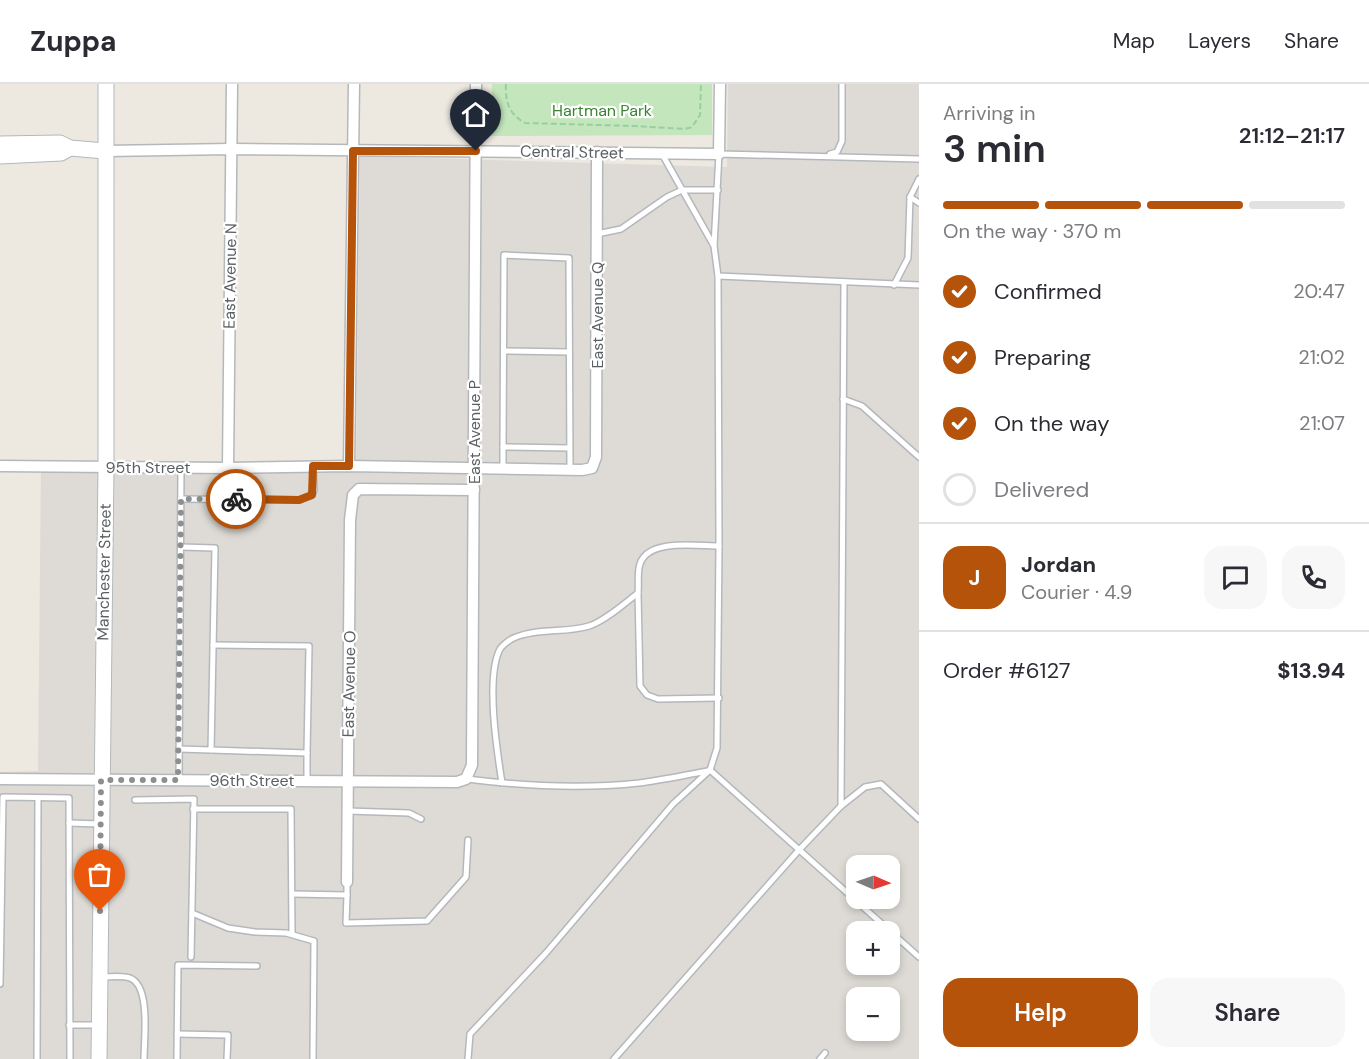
<!DOCTYPE html>
<meta charset="utf-8">
<style>
:root{--surface:#fff;--page:#f7f7f7;--text:#2b2b33;--muted:#7c7c81;--line:#e1e1e2;--accent:#b45309}
body{margin:0;font-family:"DM Sans",sans-serif;background:var(--page);color:var(--text);height:100vh;display:flex;flex-direction:column;font-size:22px;white-space:nowrap}
*{box-sizing:border-box;margin:0}
p{font-size:20px;color:var(--muted)}
.icon{flex:none;width:33px;height:33px;fill:none;stroke:currentColor;stroke-width:2;stroke-linecap:round;stroke-linejoin:round}
.map{position:relative;flex:1;overflow:hidden}
.sheet{display:flex;flex-direction:column;background:var(--surface);width:450px}
.sheet>*{flex:none}
.needle{width:39px;rotate:92deg}
.tools{position:absolute;left:846px;top:771px;display:grid;gap:12px}
.tools a{display:grid;place-items:center;width:54px;height:54px;border-radius:12px;background:var(--surface);box-shadow:0 3px 9px #0003;font-size:30px}
.pin{position:absolute;display:grid;place-items:center;width:51px;height:51px;color:#fff;margin:-62px -26px;border-radius:50% 50% 50% 0;rotate:-45deg;box-shadow:0 0 6px #0007}
.pin .icon{rotate:45deg}
.courier{position:absolute;display:grid;place-items:center;width:60px;height:60px;margin:-30px;border:4px solid #b45309;border-radius:50%;background:#fff;color:#222;box-shadow:0 2px 8px #0007}
.headline em{font-style:normal;font-weight:600}
.headline div{display:flex;flex-direction:column-reverse}
.headline{display:flex;align-items:center;justify-content:space-between;height:102px;padding:0 24px}
h1{font-size:39px;font-weight:600;line-height:45px}
.bar{display:grid;grid-template-columns:repeat(4,1fr);gap:9px 6px;align-content:center;height:72px;padding:0 24px}
.bar i{height:8px;border-radius:4px;background:var(--line)}
.bar .active{background:var(--accent)}
.bar p{grid-column:span 4}
.line{display:flex;align-items:center;gap:15px;padding:0 24px;border-top:2px solid var(--line)}
.line div{flex:1}
.round{display:grid;place-items:center;flex:none;width:63px;height:63px;border-radius:18px;background:var(--page)}
ol{padding:0 24px;list-style:none}
li{display:flex;align-items:center;gap:18px;height:66px}
li p{margin-inline-start:auto}
li .icon{padding:6px;border-radius:50%;background:var(--accent);color:#fff;stroke-width:4}
li:last-child{color:var(--muted)}
li i{width:33px;height:33px;border:3px solid var(--line);border-radius:50%}
.button{display:flex;gap:12px;margin-top:auto;padding:12px 24px}
.button a{flex:1;height:69px;border-radius:18px;background:var(--accent);color:#fff;font-size:24px;font-weight:600;line-height:69px;text-align:center}
.button a+a{background:var(--page);color:var(--text)}
header{display:flex;align-items:center;gap:36px;box-sizing:border-box;height:84px;padding:0 30px;background:var(--surface);border-bottom:2px solid var(--line)}
header strong{font-size:28px}
nav{display:flex;gap:33px;margin-inline-start:auto;font-size:21px}
main{display:flex;flex:1;min-height:0}
.map>svg:first-child{display:block}
.industrial{fill:#dedbd6;fill-rule:evenodd}
.green{fill:#c3e6bc}
.lines{fill:none;stroke-linecap:round;stroke-linejoin:round}
.lane-casing{stroke:#b4b8bc;stroke-width:8}
.street-casing{stroke:#b4b8bc;stroke-width:13}
.secondary-casing{stroke:#b3b8bc;stroke-width:17}
.path{stroke:#99cea0;stroke-width:2;stroke-dasharray:6 3;stroke-linecap:butt}
.lane{stroke:#fff;stroke-width:5}
.street{stroke:#fff;stroke-width:10}
.secondary{stroke:#fff;stroke-width:15}
.done{stroke:#8d8f8f;stroke-width:6;stroke-dasharray:0 10.8}
.route{stroke:#b45309;stroke-width:8}
.labels{text-anchor:middle;dominant-baseline:central;stroke-width:4.5;stroke-linejoin:round;paint-order:stroke}
.park-label{font-size:16px;fill:#3a8231;stroke:#fff}
.street-label{font-size:16px;fill:#5a5f63;stroke:#fff}
</style>
<header>
<strong>Zuppa</strong>
<nav><a>Map</a><a>Layers</a><a>Share</a></nav>
</header>
<main>
<div class="map">
<svg width="919" height="975" viewBox="0 0 919 975">
<rect width="100%" height="100%" fill="#ede9e1"/>
<path class="industrial" d="M728,0h191v975h-919v-287l38,-1 3,-309 315,-1 4,-305 367,11zM856,782h34v32h-34zM856,848h34v32h-34zM856,914h34v32h-34z"/>
<polygon class="green" points="492,0 712,0 712,51 491,52"/>
<g class="lines">
<defs>
<g id="lane">
<polyline points="830,70 837,68 842,57 842,0"/>
<polyline points="910,113 919,119"/>
<polyline points="597,150 621,145 667,113 682,106 718,106"/>
<polyline points="714,162 719,70 919,75"/>
<polyline points="718,192 919,201"/>
<polyline points="894,201 908,174 910,113 919,95"/>
<polyline points="504,267 569,268"/>
<polyline points="843,315 862,322 919,373"/>
<polyline points="569,364 503,363 504,171 569,174 570,386"/>
<polyline points="503,385 503,363"/>
<polyline points="181,415 299,416 312,411 314,406 313,383"/>
<polyline points="638,509 640,602 647,611 658,615 719,614"/>
<polyline points="179,665 211,666 215,464 181,463"/>
<polyline points="211,666 307,669 309,562 213,561"/>
<polyline points="307,669 307,697"/>
<polyline points="710,686 919,873"/>
<path d="M467,695c56,7 116,10 172,4 23,-3 46,-8 69,-12"/>
<polyline points="179,696 181,383"/>
<path d="M502,699c-5,-32 -16,-102 -3,-132 2,-5 11,-12 17,-14 23,-9 50,-4 73,-11 16,-5 36,-23 49,-33 1,-9 -1,-21 2,-29 8,-26 58,-18 79,-18"/>
<polyline points="135,716 194,715 191,873"/>
<polyline points="841,722 865,703 881,700 919,735"/>
<polyline points="193,725 291,725 292,850"/>
<polyline points="348,727 409,729 421,735"/>
<polyline points="69,739 100,740"/>
<polyline points="292,810 347,811 347,798"/>
<polyline points="347,811 346,839 427,837 466,793 468,756"/>
<polyline points="192,829 228,844 255,848 286,849 314,857 313,975"/>
<path d="M101,893c9,0 21,-2 29,1 21,8 14,62 14,81"/>
<polyline points="0,900 3,713 69,714 70,975"/>
<polyline points="69,941 98,941"/>
<polyline points="177,950 228,951 227,975"/>
<polyline points="37,975 38,714"/>
<polyline points="177,975 178,881 257,882"/>
<polyline points="468,975 470,950 546,869 673,720 710,686 717,664 719,462 718,192 714,162 662,70"/>
<polyline points="614,975 799,766 841,722 844,198"/>
<polyline points="820,975 825,969"/>
</g>
<g id="street">
<polyline points="105,67 231,65 719,70 720,0"/>
<polyline points="0,382 228,384 349,382 582,386 592,384 596,373 597,68"/>
<polyline points="349,382 354,0"/>
<polyline points="228,384 232,0"/>
<polyline points="0,695 457,698 466,695 472,681 476,0"/>
<polyline points="347,798 350,436 353,411 359,405 474,406"/>
</g>
<g id="secondary">
<polyline points="0,60 60,59 70,64 105,67"/>
<polyline points="0,72 61,69 70,64"/>
<polyline points="99,975 106,383 106,0"/>
</g>
</defs>
<use href="#lane" class="lane-casing"/>
<use href="#street" class="street-casing"/>
<use href="#secondary" class="secondary-casing"/>
<path class="path" d="M506,0c-1,18 3,30 19,39l110,3 50,3 7,-2 8,-12 1,-31"/>
<use href="#lane" class="lane"/>
<use href="#street" class="street"/>
<use href="#secondary" class="secondary"/>
</g>
<g class="lines">
<polyline class="done" points="100,827 101,696 178,696 181,415 236,415"/>
<polyline class="route" points="236,415 299,416 312,411 313,382 349,382 353,67 476,67"/>
</g>
<g class="labels">
<g class="park-label">
<text x="602" y="26">Hartman Park</text>
</g>
<g class="street-label">
<text transform="translate(572 68) rotate(1)">Central Street</text>
<text transform="translate(230 192) rotate(-89)">East Avenue N</text>
<text transform="translate(597 231) rotate(-90)">East Avenue Q</text>
<text transform="translate(474 348) rotate(-90)">East Avenue P</text>
<text x="148" y="383">95th Street</text>
<text transform="translate(104 488) rotate(-89)">Manchester Street</text>
<text transform="translate(349 600) rotate(-89)">East Avenue O</text>
<text x="252" y="696">96th Street</text>
</g>
</g>
</svg>
<div class="tools">
<a><svg class="needle" viewBox="-14 -14 28 28"><path d="M0-13l5 13h-10z" fill="#e53935"/><path d="M0 13l5-13h-10z" fill="#7c7c81"/></svg></a>
<a>+</a>
<a>−</a>
</div>
<div class="pin" style="left:100px;top:827px;background:#ea580c"><svg class="icon" aria-label="bag" viewBox="0 0 24 24"><path d="M5 8h14l-1 12H6zM9 8a3 3 0 0 1 6 0"/></svg></div>
<div class="pin" style="left:476px;top:67px;background:#1f2937"><svg class="icon" aria-label="home" viewBox="0 0 24 24"><path d="M3 11l9-7 9 7M6 9v11h12V9"/></svg></div>
<div class="courier" style="left:236px;top:415px"><svg class="icon" aria-label="bike" viewBox="0 0 24 24"><circle cx="6" cy="16" r="4"/><circle cx="18" cy="16" r="4"/><path d="M6 16l4-8h5l3 8M10 8l3 8H6M13 5h3"/></svg></div>
</div>
<section class="sheet">
<div class="headline"><div><h1>3 min</h1><p>Arriving in</p></div><em>21:12–21:17</em></div>
<div class="bar"><i class="active"></i><i class="active"></i><i class="active"></i><i></i><p>On the way · 370 m</p></div>
<ol>
<li><svg class="icon" aria-label="check" viewBox="0 0 24 24"><path d="M5 12l5 5 9-10"/></svg>Confirmed<p>20:47</p></li>
<li><svg class="icon" aria-label="check" viewBox="0 0 24 24"><path d="M5 12l5 5 9-10"/></svg>Preparing<p>21:02</p></li>
<li><svg class="icon" aria-label="check" viewBox="0 0 24 24"><path d="M5 12l5 5 9-10"/></svg>On the way<p>21:07</p></li>
<li><i></i>Delivered</li>
</ol>
<div class="line" style="height:108px"><b class="round" style="background:var(--accent);color:#fff">J</b><div><b>Jordan</b><p>Courier · 4.9</p></div><a class="round"><svg class="icon" aria-label="chat" viewBox="0 0 24 24"><path d="M4 5h16v11H9l-5 4z"/></svg></a><a class="round"><svg class="icon" aria-label="phone" viewBox="0 0 24 24"><path d="M5 4h4l2 5-3 2q2 4 5 5l2-3 5 2v4C11 20 4 13 5 4z"/></svg></a></div>
<div class="line" style="height:78px"><div>Order #6127</div><b>$13.94</b></div>
<div class="button"><a>Help</a><a>Share</a></div>
</section>
</main>
